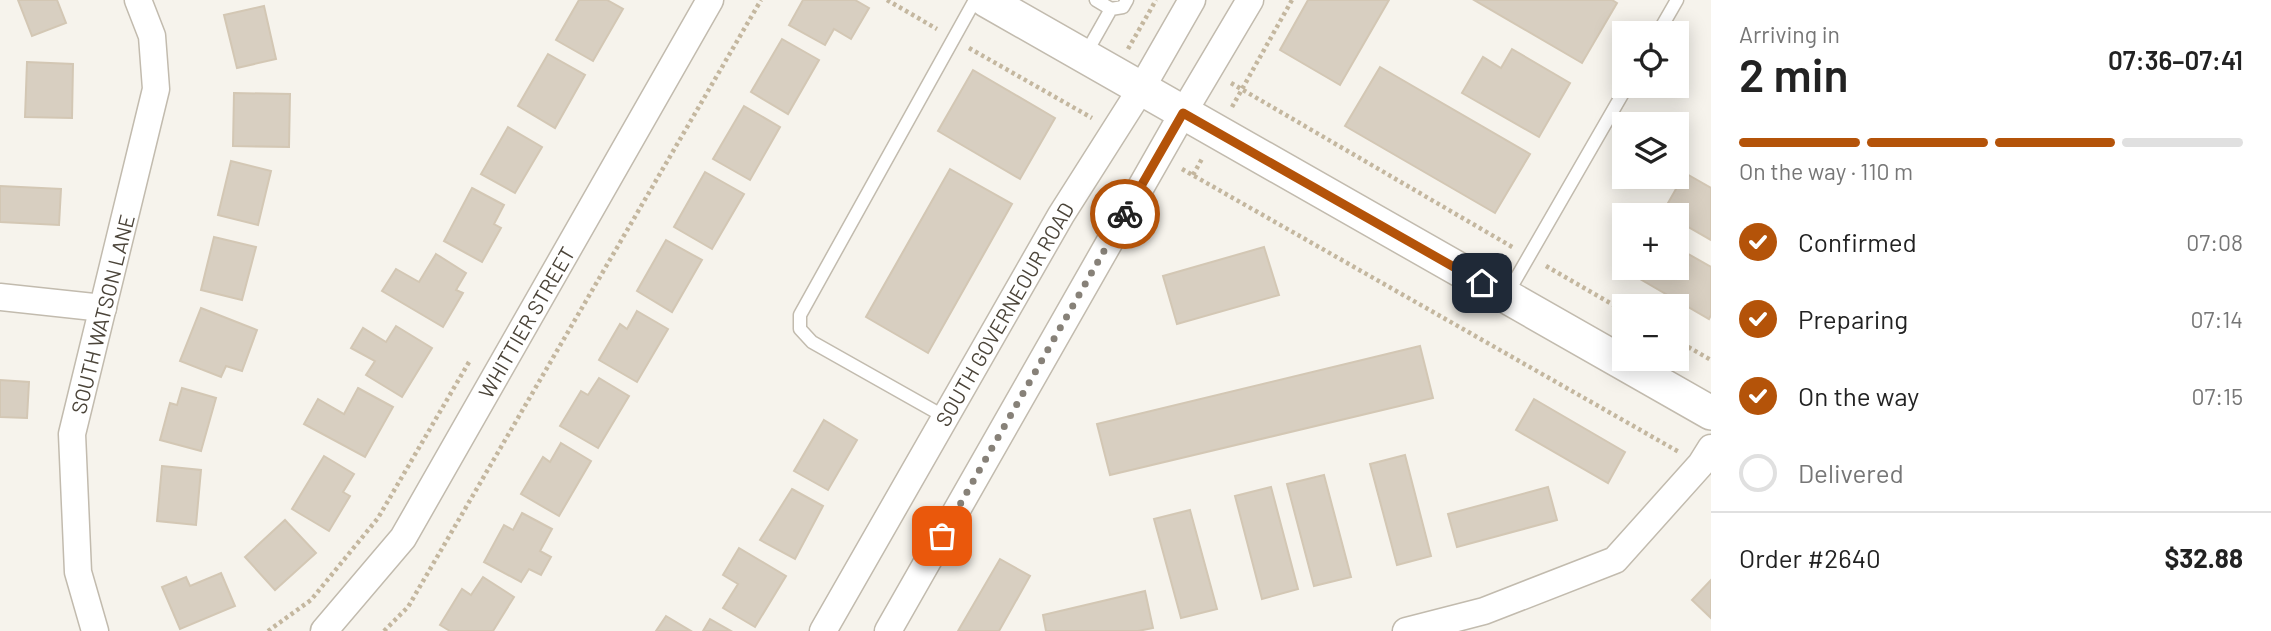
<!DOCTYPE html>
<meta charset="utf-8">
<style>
:root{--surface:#fff;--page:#f6f6f6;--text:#222;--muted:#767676;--line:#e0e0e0;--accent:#b45309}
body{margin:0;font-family:Barlow,sans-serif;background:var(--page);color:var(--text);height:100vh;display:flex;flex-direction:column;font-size:26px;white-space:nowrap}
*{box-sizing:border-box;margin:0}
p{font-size:23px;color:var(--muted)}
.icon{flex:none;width:38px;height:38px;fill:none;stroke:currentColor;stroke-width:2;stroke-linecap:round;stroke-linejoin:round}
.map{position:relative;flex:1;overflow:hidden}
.panel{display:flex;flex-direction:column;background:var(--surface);width:560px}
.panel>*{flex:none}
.tools{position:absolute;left:1612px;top:21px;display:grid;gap:14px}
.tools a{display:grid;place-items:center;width:77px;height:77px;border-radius:0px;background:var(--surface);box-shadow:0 4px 18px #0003;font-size:35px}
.pin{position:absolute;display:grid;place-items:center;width:60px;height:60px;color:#fff;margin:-30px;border-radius:14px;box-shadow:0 4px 10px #0006}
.courier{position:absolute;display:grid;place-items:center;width:70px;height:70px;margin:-35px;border:5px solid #b45309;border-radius:50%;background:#fff;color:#222;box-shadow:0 2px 9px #0007}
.headline em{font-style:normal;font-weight:600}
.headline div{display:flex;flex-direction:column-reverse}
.headline{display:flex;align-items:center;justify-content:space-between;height:119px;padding:0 28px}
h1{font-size:46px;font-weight:600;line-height:52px}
.bar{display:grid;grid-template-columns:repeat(4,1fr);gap:10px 7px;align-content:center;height:84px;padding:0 28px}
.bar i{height:9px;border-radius:5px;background:var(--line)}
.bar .active{background:var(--accent)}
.bar p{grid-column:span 4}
.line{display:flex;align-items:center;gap:18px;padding:0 28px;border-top:2px solid var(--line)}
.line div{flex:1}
ol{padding:0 28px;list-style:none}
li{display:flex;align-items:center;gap:21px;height:77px}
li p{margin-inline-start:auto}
li .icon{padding:7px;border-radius:50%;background:var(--accent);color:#fff;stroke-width:4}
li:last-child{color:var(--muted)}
li i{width:38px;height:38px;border:4px solid var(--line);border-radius:50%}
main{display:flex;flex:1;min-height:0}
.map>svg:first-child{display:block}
.building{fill:#d8cfc1;stroke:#d3c7b4;stroke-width:2}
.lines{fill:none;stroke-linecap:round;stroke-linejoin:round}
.service-casing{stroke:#c2bbae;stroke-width:15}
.minor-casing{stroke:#c2bbae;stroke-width:29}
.tertiary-casing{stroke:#c2bbae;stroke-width:36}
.path{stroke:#c4b79f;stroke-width:4.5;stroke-dasharray:3.5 3.5;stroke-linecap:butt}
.service{stroke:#fff;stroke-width:12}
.minor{stroke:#fff;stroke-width:26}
.tertiary{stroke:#fff;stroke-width:33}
.done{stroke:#878178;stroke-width:7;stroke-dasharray:0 12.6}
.route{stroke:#b45309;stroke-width:9}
.labels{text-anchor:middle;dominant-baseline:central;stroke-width:5;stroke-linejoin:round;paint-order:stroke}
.street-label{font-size:21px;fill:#4b4439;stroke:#fff}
</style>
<main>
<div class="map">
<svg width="1711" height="631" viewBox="0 0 1711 631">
<rect width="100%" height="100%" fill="#f6f3ec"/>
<g class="building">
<polygon points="18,0 57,0 66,23 32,36"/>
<polygon points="579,0 607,0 623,9 593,61 556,40"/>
<polygon points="803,0 855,0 869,8 851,39 834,29 825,45 789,25"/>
<polygon points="1308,0 1389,0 1340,85 1280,50"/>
<polygon points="1474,0 1612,0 1617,3 1582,63"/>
<polygon points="264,6 276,59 237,68 224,15"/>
<polygon points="782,39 819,60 788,114 751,92"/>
<polygon points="1512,49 1570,83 1539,137 1462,93 1483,57 1501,68"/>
<polygon points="548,54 585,75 555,128 518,106"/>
<polygon points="27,62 73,64 72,118 25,117"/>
<polygon points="1380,67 1530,154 1495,213 1345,126"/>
<polygon points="973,70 1055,118 1020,179 938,131"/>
<polygon points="234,93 290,94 289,147 233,146"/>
<polygon points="744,106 780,127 750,180 713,159"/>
<polygon points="508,127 542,147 515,193 481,174"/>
<polygon points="231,161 271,171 258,225 218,215"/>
<polygon points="950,169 1012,204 928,353 866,317"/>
<polygon points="705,172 744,194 712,249 674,227"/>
<polygon points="1685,173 1711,188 1711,240 1676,220 1676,215 1668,215 1663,212"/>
<polygon points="0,186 61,189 59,225 0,222"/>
<polygon points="472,188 504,205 494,224 501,228 482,262 444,241"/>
<polygon points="214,237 256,247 242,300 201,290"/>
<polygon points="666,240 702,260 672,312 637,291"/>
<polygon points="1264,247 1279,295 1177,324 1163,276"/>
<polygon points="1676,247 1711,267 1711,315 1709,319 1628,272 1631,268 1676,268"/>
<polygon points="436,254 466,273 456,290 463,293 443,327 382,291 396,269 419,282"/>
<polygon points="201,308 257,330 242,371 226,366 221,377 180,361"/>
<polygon points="637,311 668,329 637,382 599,360 620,324 627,329"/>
<polygon points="396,326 432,348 402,397 366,375 375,361 351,348 363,328 386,342"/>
<polygon points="1420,346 1433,398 1110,475 1097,424"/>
<polygon points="599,378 629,396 598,448 560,426 581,391 588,395"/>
<polygon points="0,380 29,382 27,418 0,417"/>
<polygon points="182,388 216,398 201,451 160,440 170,403 177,405"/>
<polygon points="358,388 393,407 365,457 304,424 318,399 344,414"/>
<polygon points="1534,399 1625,452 1608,483 1516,430"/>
<polygon points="824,420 857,440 828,490 794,471"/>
<polygon points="561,443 591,461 559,516 521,494 543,457 550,462"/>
<polygon points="1405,455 1431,556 1397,565 1370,464"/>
<polygon points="324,456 354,474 343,492 350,496 329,531 292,509"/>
<polygon points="162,466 201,470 196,525 157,521"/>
<polygon points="1324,475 1351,577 1314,586 1287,484"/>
<polygon points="1271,487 1298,589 1262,599 1235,496"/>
<polygon points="1548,487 1557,520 1457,547 1448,514"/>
<polygon points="792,489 823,506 795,559 760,540"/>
<polygon points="1190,510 1217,609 1181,618 1154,519"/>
<polygon points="522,513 552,529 540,551 551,557 541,575 529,569 521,582 484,562 504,525 513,530"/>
<polygon points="285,520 316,553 275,590 245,557"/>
<polygon points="739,548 786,576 755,627 723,608 738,584 723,575"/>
<polygon points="1000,559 1030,576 999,631 958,631"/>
<polygon points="221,573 235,606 180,629 162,587 186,577 190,586"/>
<polygon points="483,577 514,597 493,631 450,631 440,625 462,589 471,595"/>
<polygon points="1711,580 1711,618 1692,600"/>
<polygon points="1145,591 1153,628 1138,631 1046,631 1043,615"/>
<polygon points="666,616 691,631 656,631"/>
<polygon points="710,619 731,631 703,631"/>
</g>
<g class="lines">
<defs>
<g id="service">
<polyline points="1096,0 1111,9"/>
<polyline points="1658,33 1677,0"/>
<polyline points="1085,55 1111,9 1123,7 1127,0"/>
<polyline points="1506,296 1627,86"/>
<polyline points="945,417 812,342 800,329 800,315 975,0"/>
</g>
<g id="minor">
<polyline points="0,297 103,308"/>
<polyline points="95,631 78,572 72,434 156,89 152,36 138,0"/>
<polyline points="324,631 403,538 710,0"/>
<polyline points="823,631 1061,215 1141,89 1192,0"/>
<polyline points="888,631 1183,113 1250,0"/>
<polyline points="1406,631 1484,611 1615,560 1701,464 1711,448"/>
</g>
<polyline id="tertiary" points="986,0 1711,413"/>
</defs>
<use href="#service" class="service-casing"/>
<use href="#minor" class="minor-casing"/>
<use href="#tertiary" class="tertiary-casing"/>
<g class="path">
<polyline points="887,0 937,29"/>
<polyline points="969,48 1092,118"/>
<polyline points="1128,49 1156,0"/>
<polyline points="1231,83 1514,248"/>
<polyline points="1232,107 1292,0"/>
<polyline points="1182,169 1679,452"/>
<polyline points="1193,175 1203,157"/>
<polyline points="1546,266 1624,311"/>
<polyline points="1676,340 1711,360"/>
<polyline points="268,631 311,600 378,518 469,362"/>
<polyline points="384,631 408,607 761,0"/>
</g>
<use href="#service" class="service"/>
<use href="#minor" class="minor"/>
<use href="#tertiary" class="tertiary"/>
</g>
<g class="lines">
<polyline class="done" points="942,536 1125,214"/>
<polyline class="route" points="1125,214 1183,113 1482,283"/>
</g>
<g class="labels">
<g class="street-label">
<text transform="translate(102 314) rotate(-76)">SOUTH WATSON LANE</text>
<text transform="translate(1004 314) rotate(-60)">SOUTH GOVERNEOUR ROAD</text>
<text transform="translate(526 322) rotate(-60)">WHITTIER STREET</text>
</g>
</g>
</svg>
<div class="tools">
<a><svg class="icon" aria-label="locate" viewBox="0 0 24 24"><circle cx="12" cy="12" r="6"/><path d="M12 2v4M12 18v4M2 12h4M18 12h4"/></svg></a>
<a><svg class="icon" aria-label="layers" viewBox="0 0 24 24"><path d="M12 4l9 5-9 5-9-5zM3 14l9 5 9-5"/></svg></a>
<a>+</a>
<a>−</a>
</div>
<div class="pin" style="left:942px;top:536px;background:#ea580c"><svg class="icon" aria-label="bag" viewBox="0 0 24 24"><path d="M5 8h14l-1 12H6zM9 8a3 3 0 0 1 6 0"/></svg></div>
<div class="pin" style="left:1482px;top:283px;background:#1f2937"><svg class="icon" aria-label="home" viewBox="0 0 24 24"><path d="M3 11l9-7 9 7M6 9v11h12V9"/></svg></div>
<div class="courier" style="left:1125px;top:214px"><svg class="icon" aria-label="bike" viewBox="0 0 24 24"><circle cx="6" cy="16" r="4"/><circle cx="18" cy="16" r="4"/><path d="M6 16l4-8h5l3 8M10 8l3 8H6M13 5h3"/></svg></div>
</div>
<section class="panel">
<div class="headline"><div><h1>2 min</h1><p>Arriving in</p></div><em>07:36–07:41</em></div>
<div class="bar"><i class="active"></i><i class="active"></i><i class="active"></i><i></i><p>On the way · 110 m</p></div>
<ol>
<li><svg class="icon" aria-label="check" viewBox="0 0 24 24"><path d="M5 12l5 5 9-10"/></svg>Confirmed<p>07:08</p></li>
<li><svg class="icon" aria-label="check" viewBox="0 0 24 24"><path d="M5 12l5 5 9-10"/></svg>Preparing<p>07:14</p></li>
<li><svg class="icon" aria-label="check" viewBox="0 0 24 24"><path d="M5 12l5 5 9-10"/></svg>On the way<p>07:15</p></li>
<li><i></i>Delivered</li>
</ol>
<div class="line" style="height:91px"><div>Order #2640</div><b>$32.88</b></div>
</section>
</main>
